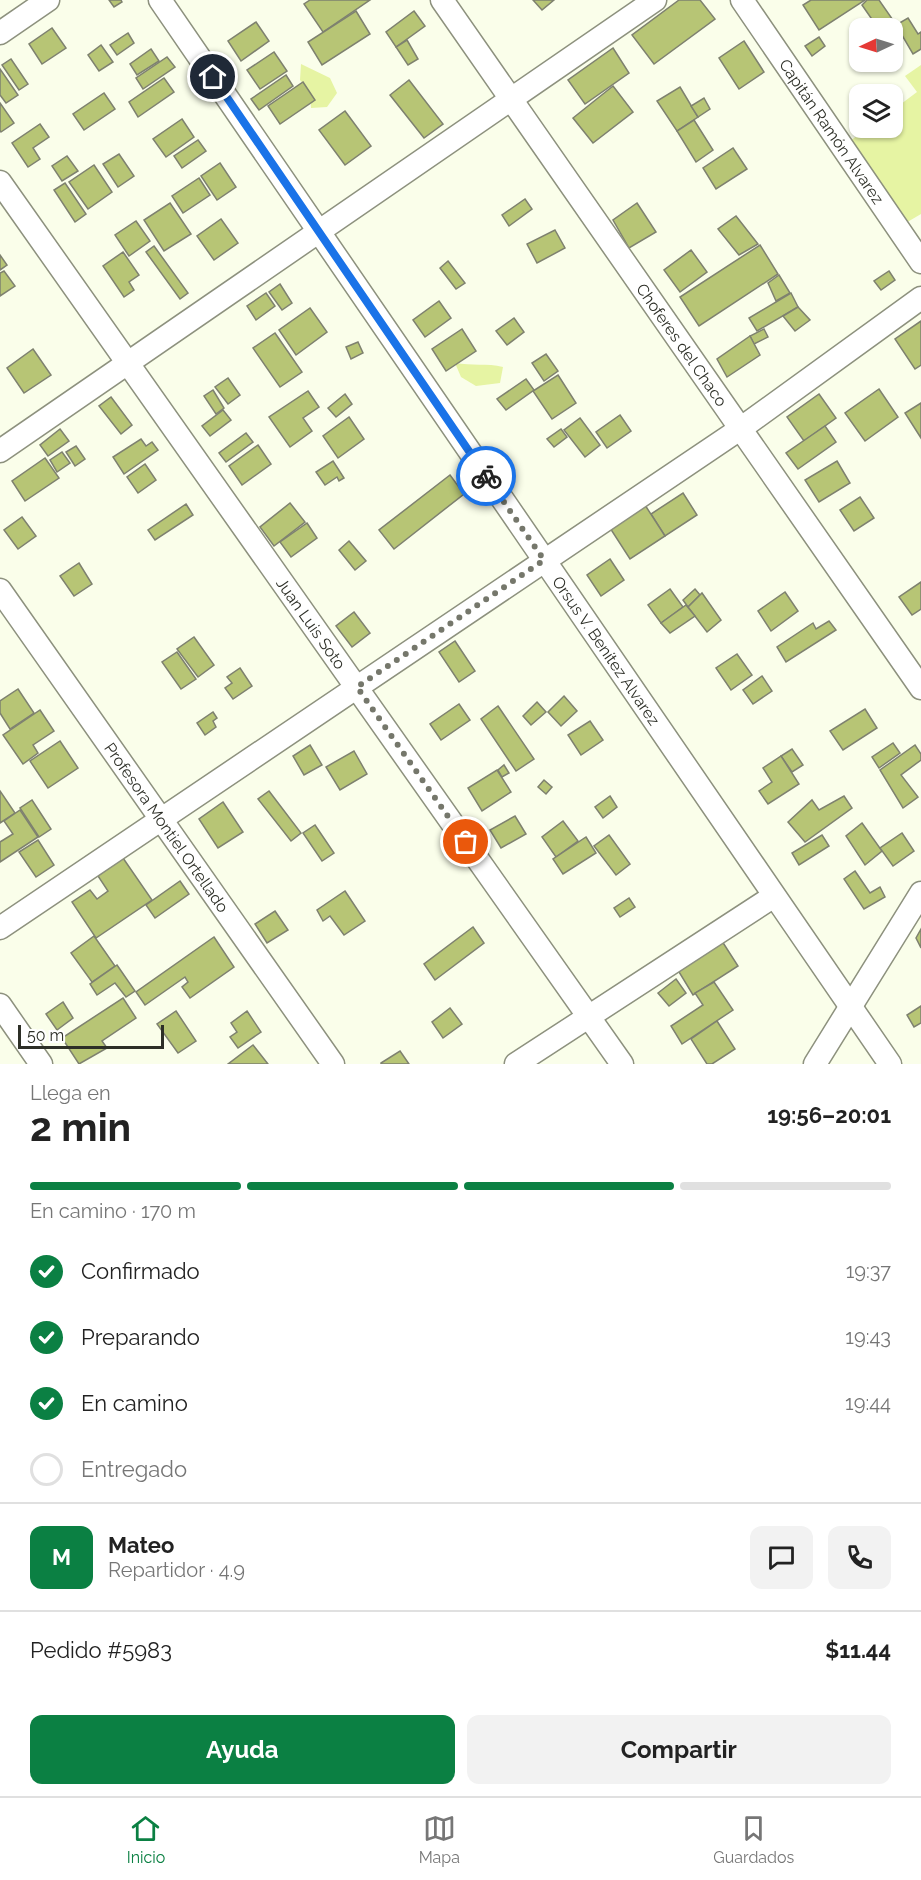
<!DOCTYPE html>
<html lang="es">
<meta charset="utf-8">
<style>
:root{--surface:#fff;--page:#f2f2f2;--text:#222;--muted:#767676;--line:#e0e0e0;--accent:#0b8043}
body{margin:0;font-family:Raleway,sans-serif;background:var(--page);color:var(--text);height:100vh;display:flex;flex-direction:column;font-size:22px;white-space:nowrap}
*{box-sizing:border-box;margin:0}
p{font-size:20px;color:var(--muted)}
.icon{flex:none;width:33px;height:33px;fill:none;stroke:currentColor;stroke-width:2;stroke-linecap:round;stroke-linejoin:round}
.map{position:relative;height:1064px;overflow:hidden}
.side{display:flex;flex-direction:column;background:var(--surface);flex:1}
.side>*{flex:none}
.needle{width:39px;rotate:266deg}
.tools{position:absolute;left:849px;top:18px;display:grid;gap:12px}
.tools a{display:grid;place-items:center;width:54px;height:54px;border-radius:12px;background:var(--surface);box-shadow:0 2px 4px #0004;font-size:30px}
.scale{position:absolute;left:18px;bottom:15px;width:146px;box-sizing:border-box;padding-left:6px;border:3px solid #2d2f27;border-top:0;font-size:16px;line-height:21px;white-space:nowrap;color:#2d2f27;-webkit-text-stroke:4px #fff;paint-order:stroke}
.pin{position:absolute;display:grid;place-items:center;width:51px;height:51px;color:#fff;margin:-26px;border:3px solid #fff;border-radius:50%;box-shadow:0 2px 6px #0007}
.courier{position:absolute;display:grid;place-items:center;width:60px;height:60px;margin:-30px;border:4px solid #1a73e8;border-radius:50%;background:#fff;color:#222;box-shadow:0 2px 8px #0007}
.head em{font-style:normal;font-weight:700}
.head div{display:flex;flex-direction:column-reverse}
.head{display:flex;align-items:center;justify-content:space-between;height:102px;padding:0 30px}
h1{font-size:39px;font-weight:700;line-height:45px}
.bar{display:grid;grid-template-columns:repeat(4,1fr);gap:9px 6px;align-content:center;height:72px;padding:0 30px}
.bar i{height:8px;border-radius:4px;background:var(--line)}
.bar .active{background:var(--accent)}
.bar p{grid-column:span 4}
.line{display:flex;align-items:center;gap:15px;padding:0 30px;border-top:2px solid var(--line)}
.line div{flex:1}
.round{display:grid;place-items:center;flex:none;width:63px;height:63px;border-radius:12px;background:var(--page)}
ol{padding:0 30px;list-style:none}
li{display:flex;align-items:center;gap:18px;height:66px}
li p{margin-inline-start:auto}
li .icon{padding:6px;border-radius:50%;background:var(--accent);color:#fff;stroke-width:4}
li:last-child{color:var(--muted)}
li i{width:33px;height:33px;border:3px solid var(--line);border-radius:50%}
.button{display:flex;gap:12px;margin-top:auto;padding:12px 30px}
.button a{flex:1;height:69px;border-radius:12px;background:var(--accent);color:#fff;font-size:24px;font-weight:700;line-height:69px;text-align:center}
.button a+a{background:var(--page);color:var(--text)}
.dock{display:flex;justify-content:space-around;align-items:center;height:84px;border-top:2px solid var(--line);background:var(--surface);font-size:16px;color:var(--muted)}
.dock a{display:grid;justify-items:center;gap:3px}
.dock .active{color:var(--accent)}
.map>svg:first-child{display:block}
.green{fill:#e6f4a3}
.building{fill:#b7c575;stroke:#7e816f;stroke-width:1.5}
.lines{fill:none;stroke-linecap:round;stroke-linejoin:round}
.minor-casing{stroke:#8d917e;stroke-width:25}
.minor{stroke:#fff;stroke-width:22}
.done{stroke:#75776b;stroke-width:6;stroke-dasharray:0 10.8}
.route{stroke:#1a73e8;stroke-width:8}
.labels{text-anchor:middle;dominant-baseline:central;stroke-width:4.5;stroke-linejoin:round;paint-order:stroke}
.street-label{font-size:16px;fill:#2d2f27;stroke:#fff}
</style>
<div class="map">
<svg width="921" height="1064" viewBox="0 0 921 1064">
<rect width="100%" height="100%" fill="#fafeea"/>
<g class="green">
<polygon points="301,64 330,78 337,93 327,107 311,108 310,93 300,80"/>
<polygon points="921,65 921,214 904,224 847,143 868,128 892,128 893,110 917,92 905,76"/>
<path d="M455,363c17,3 32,0 48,4l-3,16 -24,3 -15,-9z"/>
</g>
<g class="building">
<polygon points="109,0 121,0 122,2 114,7"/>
<polygon points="310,0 370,0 323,32 304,4"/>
<polygon points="533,0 554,0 542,10"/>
<polygon points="679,0 700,0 715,19 654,64 632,35"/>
<polygon points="811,0 865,0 819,30 803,5"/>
<polygon points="867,0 879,0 895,23 887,28 878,28 862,5"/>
<polygon points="356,11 370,34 322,65 308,42"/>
<polygon points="414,11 425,26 396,47 386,32"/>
<polygon points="908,18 918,34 921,32 921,49 913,54 896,25"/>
<polygon points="256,22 269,41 241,61 228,41"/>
<polygon points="52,28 66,48 42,64 29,44"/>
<polygon points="128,33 134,43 117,55 110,45"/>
<polygon points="819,37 825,46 812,56 805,46"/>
<polygon points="407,40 418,59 408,65 396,47"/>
<polygon points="744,41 764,72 739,89 719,58"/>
<polygon points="101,45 113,62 99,71 88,55"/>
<polygon points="613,48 629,73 585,104 568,80"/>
<polygon points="151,49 159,61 137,75 130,64"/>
<polygon points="274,52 287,71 260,89 247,70"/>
<polygon points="167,57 175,67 143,89 136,78"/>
<polygon points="11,59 28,84 19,90 2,65"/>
<polygon points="0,69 18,95 6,103 0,95"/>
<polygon points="286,75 293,86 259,110 251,99"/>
<polygon points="164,78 174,92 138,117 129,102"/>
<polygon points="409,80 443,124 424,138 390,95"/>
<polygon points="303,82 315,100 280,124 268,106"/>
<polygon points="613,86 633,112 593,143 573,118"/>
<polygon points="680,87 698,117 677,131 657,101"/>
<polygon points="104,93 115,109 84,130 73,114"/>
<polygon points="704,98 710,109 698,117 691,106"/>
<polygon points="0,103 14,123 1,132 0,130"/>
<polygon points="345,111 371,146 345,165 319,130"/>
<polygon points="182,119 194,137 166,157 153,139"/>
<polygon points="694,120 713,150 696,162 677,131"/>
<polygon points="40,124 49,137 33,148 40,159 28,167 12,143"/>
<polygon points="198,140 206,151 182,168 174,156"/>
<polygon points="733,148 747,169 716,189 703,168"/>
<polygon points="119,154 134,176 118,187 103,164"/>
<polygon points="67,156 78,171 62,181 52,166"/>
<polygon points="220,163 236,187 217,200 201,176"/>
<polygon points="94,165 112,192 88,209 69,182"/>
<polygon points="199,178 210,195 183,213 172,196"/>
<polygon points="65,183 86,214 75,222 54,190"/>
<polygon points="525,199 532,209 509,226 502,215"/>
<polygon points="170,203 191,234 164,251 144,220"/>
<polygon points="637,203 656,232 629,248 613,220"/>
<polygon points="736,216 758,244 739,255 718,229"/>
<polygon points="221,219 238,243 214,260 197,236"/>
<polygon points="136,221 150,241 129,256 115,235"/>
<polygon points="555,230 565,248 537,263 527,244"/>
<polygon points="760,245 778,274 699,326 680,297"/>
<polygon points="154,246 188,293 180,299 146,252"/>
<polygon points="691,250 707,272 680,292 664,270"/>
<polygon points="123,252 139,275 129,282 134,290 124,297 103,266"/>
<polygon points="0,255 7,265 0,270"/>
<polygon points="448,261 465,283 456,289 440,268"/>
<polygon points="4,271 15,286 0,296 0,273"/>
<polygon points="889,271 895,280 881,290 874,281"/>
<polygon points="779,275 790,293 776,301 768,283"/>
<polygon points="280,284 292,303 282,310 269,292"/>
<polygon points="266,293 275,306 256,320 247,306"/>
<polygon points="791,293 798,307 757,331 749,318"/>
<polygon points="439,301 451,318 425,337 413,320"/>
<polygon points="798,307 810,320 795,331 783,316"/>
<polygon points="310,308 327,332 296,355 279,330"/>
<polygon points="514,318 524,332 507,345 496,331"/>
<polygon points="921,321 921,365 915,369 895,339"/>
<polygon points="462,329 476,351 446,371 432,349"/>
<polygon points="764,329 768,337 754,344 750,336"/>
<polygon points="275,333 302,372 280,387 253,348"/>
<polygon points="750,336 760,355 727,377 717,359"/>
<polygon points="358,342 363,353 351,359 346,347"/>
<polygon points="33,349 51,375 24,393 7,368"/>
<polygon points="546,354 558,371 544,381 532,363"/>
<polygon points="558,375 576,403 552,419 533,391"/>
<polygon points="228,378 240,395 228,404 215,387"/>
<polygon points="526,379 534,390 506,410 497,399"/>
<polygon points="879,389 898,417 865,441 845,413"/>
<polygon points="213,390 224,408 216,414 204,396"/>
<polygon points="308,391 319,407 303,418 312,431 290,447 269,417"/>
<polygon points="345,394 352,404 336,417 328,408"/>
<polygon points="819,394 836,418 804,441 787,417"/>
<polygon points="111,397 132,425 121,434 99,406"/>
<polygon points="921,403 921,438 905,413"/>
<polygon points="223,410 231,420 210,436 202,426"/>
<polygon points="620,415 631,431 607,448 596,432"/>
<polygon points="349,417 364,439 338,458 323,436"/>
<polygon points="580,418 600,445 585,457 564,430"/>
<polygon points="825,426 836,442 798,469 786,453"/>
<polygon points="60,429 69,441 48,456 40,445"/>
<polygon points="561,429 567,437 554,447 547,439"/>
<polygon points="246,433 253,442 226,462 219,453"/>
<polygon points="141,439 146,446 152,442 158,450 124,474 113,457"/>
<polygon points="258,445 271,464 242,485 229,466"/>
<polygon points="76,446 85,459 75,466 66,452"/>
<polygon points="62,452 70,463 57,472 50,460"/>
<polygon points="45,458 59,478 25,501 12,481"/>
<polygon points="333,461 344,478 339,481 337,477 325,485 316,472"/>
<polygon points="837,461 850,483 819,502 805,480"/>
<polygon points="145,464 156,480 138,493 127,477"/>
<polygon points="450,475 464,494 394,549 379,530"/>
<polygon points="683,493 697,515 665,536 651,514"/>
<polygon points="860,497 874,518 854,531 840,510"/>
<polygon points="290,503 305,522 274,546 260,527"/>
<polygon points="186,504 193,515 155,540 148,530"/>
<polygon points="645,505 665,536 630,559 610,528"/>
<polygon points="22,517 36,536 18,549 4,530"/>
<polygon points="307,523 317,538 291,557 280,542"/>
<polygon points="349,541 366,561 355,570 339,550"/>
<polygon points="610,559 624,580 601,596 587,575"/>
<polygon points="79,563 92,584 74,596 60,576"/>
<polygon points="921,582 921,609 912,615 899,597"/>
<polygon points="670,589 683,607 661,623 648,605"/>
<polygon points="695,589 700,595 688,607 683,600"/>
<polygon points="785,592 798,611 771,631 758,611"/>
<polygon points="702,593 721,620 707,632 688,607"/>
<polygon points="686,605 695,616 670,633 661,623"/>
<polygon points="354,612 370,633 352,647 336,626"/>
<polygon points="829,621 836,630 786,662 777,647 813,623 816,629"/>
<polygon points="194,637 214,665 198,677 177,649"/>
<polygon points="455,641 475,671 459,682 439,652"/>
<polygon points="177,652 196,679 181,689 162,662"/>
<polygon points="737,654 752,675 731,690 716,668"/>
<polygon points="240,668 252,686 233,699 225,688 232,683 227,677"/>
<polygon points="762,676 772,691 753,704 743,690"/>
<polygon points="18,689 34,713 10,729 0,713 0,701"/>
<polygon points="564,696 577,711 561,726 548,712"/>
<polygon points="537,702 546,712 531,725 523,716"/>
<polygon points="459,704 470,720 441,740 430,724"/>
<polygon points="498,706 534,759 516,771 481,719"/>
<polygon points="865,709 877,728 843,750 830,731"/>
<polygon points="40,710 54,731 33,745 38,753 23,764 3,735"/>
<polygon points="213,712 217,718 213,721 216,727 205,735 197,723"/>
<polygon points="590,721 603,740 581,755 568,735"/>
<polygon points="60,741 78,768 48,788 30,761"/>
<polygon points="893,743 900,753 879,768 872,757"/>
<polygon points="310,745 322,765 304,775 293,756"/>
<polygon points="915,745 921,754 921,760 901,775 918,797 903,808 880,770"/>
<polygon points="792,749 803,765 792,772 781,756"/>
<polygon points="354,751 367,774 340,790 326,767"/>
<polygon points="781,756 799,784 768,804 759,791 772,782 763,768"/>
<polygon points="504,765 509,773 502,777 498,770"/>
<polygon points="497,770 511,792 482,811 468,788"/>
<polygon points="544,780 552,787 546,794 538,787"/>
<polygon points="0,791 15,813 0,823"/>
<polygon points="269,791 301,833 291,841 258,799"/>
<polygon points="610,796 617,807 603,818 595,807"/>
<polygon points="844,796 852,808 805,842 788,822 812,800 819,810"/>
<polygon points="32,800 51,829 39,837 20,808"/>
<polygon points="223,802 243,832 218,848 199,819"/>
<polygon points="20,810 38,837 0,862 0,842 13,834 4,821"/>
<polygon points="515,816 526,834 501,848 490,830"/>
<polygon points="563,821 578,841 556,857 542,837"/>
<polygon points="862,823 882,851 865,865 846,836"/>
<polygon points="315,825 334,853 322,861 303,833"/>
<polygon points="902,833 914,851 893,866 880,848"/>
<polygon points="609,835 630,864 616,875 594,846"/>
<polygon points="822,835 829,846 799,865 792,853"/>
<polygon points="586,837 596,853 563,874 553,859"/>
<polygon points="38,840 54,865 36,877 19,852"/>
<polygon points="123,858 152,900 96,938 72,902 90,890 97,899 108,891 98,876"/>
<polygon points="855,871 870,893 880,887 885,897 864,909 844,879"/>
<polygon points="180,881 189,894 155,918 146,905"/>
<polygon points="345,891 365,921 344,935 330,916 323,921 317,910"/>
<polygon points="629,898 635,907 620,917 614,908"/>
<polygon points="275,911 288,930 267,943 255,924"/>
<polygon points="473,927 484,943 435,980 424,964"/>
<polygon points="921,929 921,948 916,938"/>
<polygon points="94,936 115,966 92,982 71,953"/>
<polygon points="214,937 234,967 190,998 182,987 188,982 185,977 145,1005 136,992"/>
<polygon points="720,938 738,966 693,995 676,967"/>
<polygon points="117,965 135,991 126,997 115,983 97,995 90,984"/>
<polygon points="676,979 686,993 669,1006 658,993"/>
<polygon points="714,982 733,1010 682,1044 671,1026 703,1005 695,993"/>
<polygon points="123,998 136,1018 102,1041 107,1048 79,1064 62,1038"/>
<polygon points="63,1002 73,1018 57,1030 46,1014"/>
<polygon points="921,1006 921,1023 914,1027 907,1015"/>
<polygon points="450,1008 462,1024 443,1038 432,1022"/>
<polygon points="176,1011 196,1041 178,1053 157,1024"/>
<polygon points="247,1011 261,1032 238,1048 230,1037 237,1032 231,1023"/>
<polygon points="717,1021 735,1049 712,1064 707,1064 691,1039"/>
<polygon points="253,1045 268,1064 228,1064"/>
<polygon points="400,1051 409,1064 381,1064 381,1063"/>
</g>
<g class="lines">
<defs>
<g id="minor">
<path id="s1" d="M160,0l730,1064"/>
<path id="s2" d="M442,0l479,688"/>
<path id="s3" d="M742,0l179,262"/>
<polyline points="0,33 48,0"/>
<path id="s4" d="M0,182l622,882"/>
<polyline points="0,451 655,0"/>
<path id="s5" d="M0,590l333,474"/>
<polyline points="0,928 740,429 921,298"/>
<polyline points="0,1005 41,1064"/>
<polyline points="516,1064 774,896"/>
<polyline points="815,1064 921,893"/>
</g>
</defs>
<use href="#minor" class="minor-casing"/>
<use href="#minor" class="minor"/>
</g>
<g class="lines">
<polyline class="done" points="466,842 357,687 544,560 486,476"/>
<polyline class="route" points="213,77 486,476"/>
</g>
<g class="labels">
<g class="street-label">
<text stroke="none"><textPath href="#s3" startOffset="159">Capitán Ramón Alvarez</textPath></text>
<text stroke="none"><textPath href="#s2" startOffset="420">Choferes del Chaco</textPath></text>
<text stroke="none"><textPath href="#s4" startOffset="540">Juan Luis Soto</textPath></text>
<text stroke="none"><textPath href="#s1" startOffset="789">Orsus V. Benítez Alvarez</textPath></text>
<text stroke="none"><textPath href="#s5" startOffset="290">Profesora Montiel Ortellado</textPath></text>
</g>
</g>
</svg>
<div class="tools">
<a><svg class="needle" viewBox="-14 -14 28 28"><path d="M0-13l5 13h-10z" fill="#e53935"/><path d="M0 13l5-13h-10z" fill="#767676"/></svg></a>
<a><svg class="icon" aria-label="layers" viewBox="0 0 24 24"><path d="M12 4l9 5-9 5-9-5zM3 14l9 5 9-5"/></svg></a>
</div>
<div class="scale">50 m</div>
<div class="pin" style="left:466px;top:842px;background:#ea580c"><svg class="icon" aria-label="bag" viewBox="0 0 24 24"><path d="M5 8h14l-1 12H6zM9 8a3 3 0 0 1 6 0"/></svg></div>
<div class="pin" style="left:213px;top:77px;background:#1f2937"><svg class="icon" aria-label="home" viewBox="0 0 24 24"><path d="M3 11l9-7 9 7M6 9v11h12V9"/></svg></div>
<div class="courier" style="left:486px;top:476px"><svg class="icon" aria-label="bike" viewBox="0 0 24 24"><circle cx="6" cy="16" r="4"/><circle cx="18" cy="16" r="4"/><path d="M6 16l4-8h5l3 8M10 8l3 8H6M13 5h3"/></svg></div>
</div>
<section class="side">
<div class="head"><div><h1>2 min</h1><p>Llega en</p></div><em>19:56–20:01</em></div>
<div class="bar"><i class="active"></i><i class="active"></i><i class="active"></i><i></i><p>En camino · 170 m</p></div>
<ol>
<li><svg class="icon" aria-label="check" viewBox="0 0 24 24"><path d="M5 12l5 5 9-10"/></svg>Confirmado<p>19:37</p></li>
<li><svg class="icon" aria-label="check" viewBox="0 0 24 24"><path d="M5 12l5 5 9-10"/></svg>Preparando<p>19:43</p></li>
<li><svg class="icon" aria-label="check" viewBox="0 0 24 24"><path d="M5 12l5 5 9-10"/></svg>En camino<p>19:44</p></li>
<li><i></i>Entregado</li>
</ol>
<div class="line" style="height:108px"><b class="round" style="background:var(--accent);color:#fff">M</b><div><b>Mateo</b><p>Repartidor · 4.9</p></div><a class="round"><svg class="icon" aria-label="chat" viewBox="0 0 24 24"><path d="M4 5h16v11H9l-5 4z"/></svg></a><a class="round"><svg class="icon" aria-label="phone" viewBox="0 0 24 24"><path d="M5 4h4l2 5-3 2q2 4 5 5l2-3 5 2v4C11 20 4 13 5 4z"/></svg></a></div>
<div class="line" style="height:78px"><div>Pedido #5983</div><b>$11.44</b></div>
<div class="button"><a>Ayuda</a><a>Compartir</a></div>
</section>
<nav class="dock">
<a class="active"><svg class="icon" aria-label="home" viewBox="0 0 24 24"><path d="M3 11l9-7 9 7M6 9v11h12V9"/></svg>Inicio</a>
<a><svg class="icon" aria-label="map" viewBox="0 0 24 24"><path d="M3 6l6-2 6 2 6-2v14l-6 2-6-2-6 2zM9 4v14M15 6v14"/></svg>Mapa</a>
<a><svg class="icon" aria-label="saved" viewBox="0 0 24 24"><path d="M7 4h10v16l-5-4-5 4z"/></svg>Guardados</a>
</nav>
